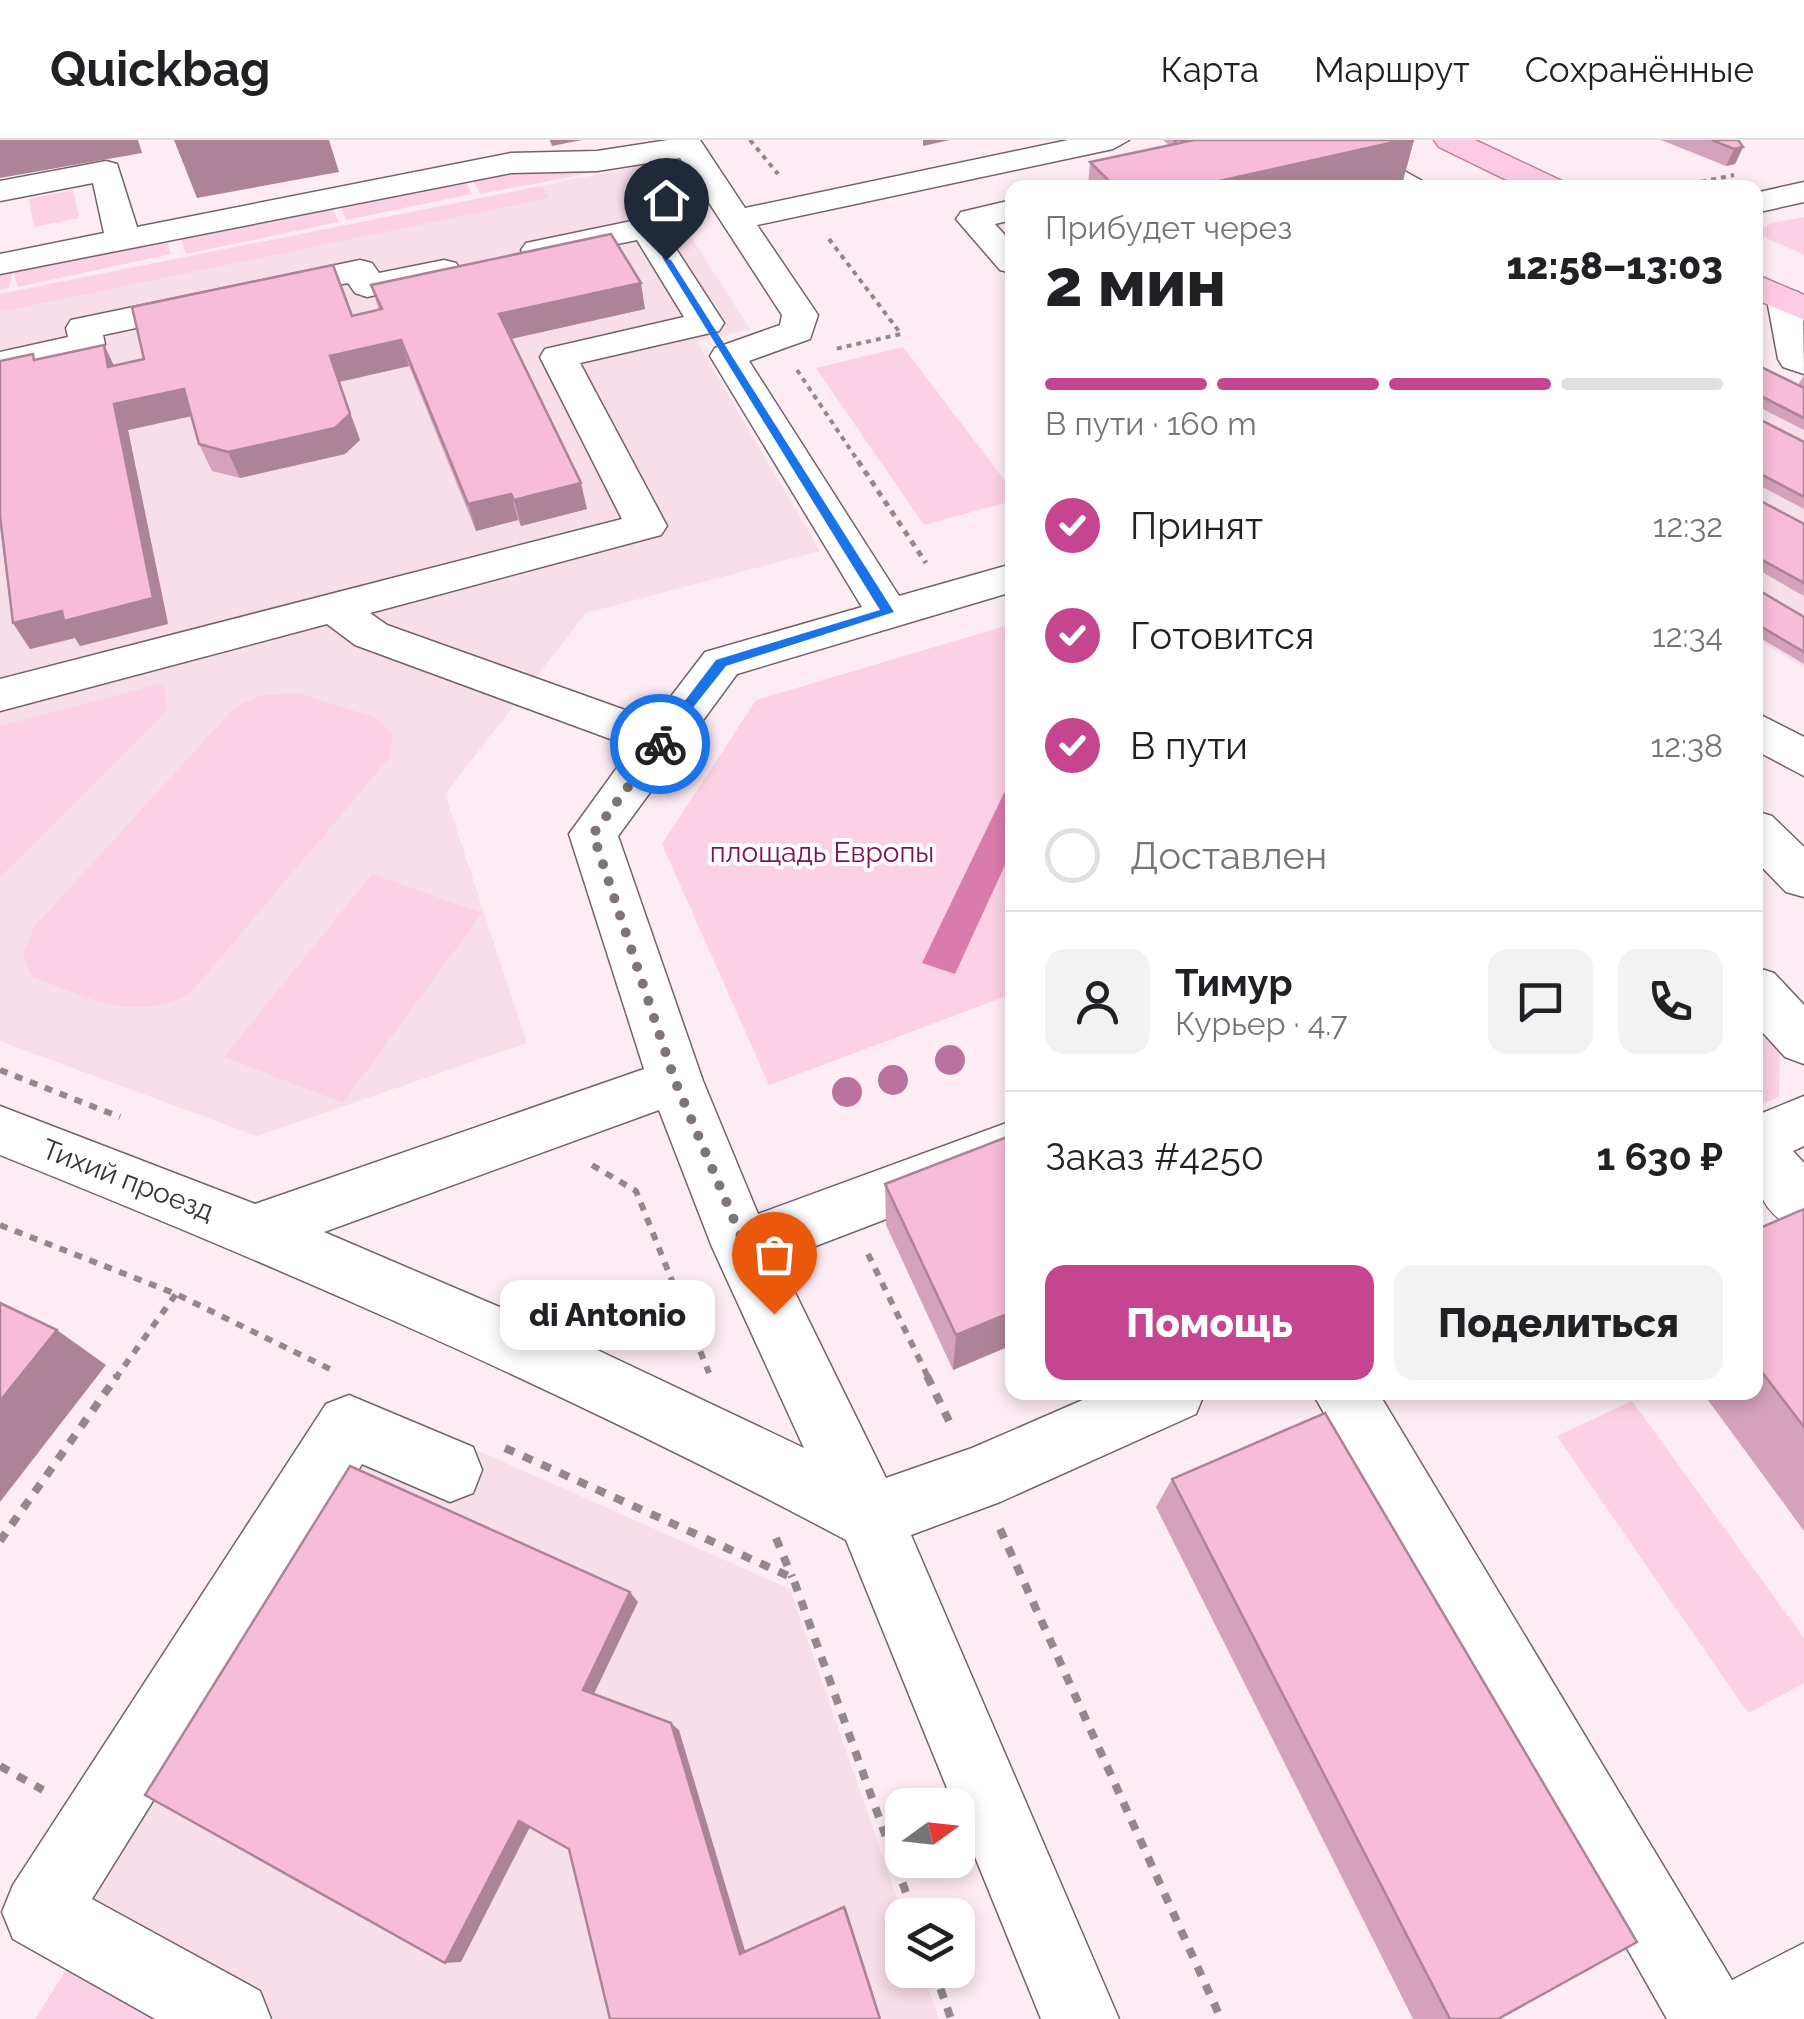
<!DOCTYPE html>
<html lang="ru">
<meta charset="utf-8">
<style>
:root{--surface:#fff;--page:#f2f2f2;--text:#202124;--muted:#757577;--line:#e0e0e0;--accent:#c6458f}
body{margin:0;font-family:Raleway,sans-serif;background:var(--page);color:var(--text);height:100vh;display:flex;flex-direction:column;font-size:38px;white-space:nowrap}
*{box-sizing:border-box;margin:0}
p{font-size:32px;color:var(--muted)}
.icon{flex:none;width:55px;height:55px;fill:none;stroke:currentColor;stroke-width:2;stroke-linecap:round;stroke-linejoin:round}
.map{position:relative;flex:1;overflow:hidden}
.sheet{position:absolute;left:1005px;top:40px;width:758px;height:1220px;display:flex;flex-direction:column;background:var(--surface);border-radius:20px;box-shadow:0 5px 15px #0003}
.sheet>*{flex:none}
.needle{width:65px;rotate:75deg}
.tools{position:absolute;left:885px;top:1648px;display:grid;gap:20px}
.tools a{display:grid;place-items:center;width:90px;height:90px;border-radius:20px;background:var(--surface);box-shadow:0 5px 15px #0003;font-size:50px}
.pin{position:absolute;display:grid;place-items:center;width:85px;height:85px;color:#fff;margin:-102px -42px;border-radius:50% 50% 50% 0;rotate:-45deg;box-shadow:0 0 10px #0007}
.pin .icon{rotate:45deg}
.courier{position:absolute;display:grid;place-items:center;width:100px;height:100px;margin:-50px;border:8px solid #1a73e8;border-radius:50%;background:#fff;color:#222;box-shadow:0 2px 12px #0007}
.bubble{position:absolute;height:70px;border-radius:20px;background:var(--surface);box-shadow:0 5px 15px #0003;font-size:32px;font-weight:800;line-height:70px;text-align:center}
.summary em{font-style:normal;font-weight:800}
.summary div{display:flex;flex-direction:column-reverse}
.summary{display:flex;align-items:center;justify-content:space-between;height:170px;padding:0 40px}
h1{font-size:65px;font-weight:800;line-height:75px}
.bar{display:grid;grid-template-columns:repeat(4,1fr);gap:15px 10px;align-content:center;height:120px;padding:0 40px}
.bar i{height:12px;border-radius:8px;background:var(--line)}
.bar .current{background:var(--accent)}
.bar p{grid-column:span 4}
.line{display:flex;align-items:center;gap:25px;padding:0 40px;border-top:2px solid var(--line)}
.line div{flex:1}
.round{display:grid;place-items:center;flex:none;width:105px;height:105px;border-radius:20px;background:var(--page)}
ol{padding:0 40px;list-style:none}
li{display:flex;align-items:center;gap:30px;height:110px}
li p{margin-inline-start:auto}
li .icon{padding:10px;border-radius:50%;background:var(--accent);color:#fff;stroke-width:4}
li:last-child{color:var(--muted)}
li i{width:55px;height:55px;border:5px solid var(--line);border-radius:50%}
.primary-button{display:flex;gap:20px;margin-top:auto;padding:20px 40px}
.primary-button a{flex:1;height:115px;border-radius:20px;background:var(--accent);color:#fff;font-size:40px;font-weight:800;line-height:115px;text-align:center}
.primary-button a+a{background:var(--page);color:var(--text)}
header{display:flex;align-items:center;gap:60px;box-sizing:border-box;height:140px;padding:0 50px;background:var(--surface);border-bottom:2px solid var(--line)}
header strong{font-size:48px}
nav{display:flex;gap:55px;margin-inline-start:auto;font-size:35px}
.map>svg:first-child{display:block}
.built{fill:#f7dee9}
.green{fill:#fcd1e5}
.water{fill:#d97cac}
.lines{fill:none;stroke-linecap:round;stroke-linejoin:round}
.minor-casing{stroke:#72636a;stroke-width:3}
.major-casing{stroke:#b97f9c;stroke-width:3}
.path-far3{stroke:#94888e;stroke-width:4;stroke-dasharray:5 5;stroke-linecap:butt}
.path-far2{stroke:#94888e;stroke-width:5;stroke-dasharray:6 6;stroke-linecap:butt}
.path-far1{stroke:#94888e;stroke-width:6;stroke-dasharray:8 8;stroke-linecap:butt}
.path{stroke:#94888e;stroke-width:8;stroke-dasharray:10 10;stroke-linecap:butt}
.minor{fill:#fff;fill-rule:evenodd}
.major{fill:#fecbe4;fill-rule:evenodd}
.tree{fill:#b9739e}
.wall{fill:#d4a2ba}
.shaded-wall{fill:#ad8497}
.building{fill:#f7bcd8;stroke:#ad8497;stroke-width:2.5}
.route{fill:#1a73e8}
.done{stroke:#7f7479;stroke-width:10;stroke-dasharray:0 18}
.labels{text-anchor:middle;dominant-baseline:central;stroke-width:8;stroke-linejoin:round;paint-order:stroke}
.park-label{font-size:28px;fill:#811057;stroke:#fff}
.street-label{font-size:28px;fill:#3a3337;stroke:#fff}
</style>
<header>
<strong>Quickbag</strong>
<nav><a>Карта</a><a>Маршрут</a><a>Сохранённые</a></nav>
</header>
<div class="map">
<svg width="1804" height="1879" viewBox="0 0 1804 1879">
<rect width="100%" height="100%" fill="#feecf4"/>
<g class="built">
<polygon points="645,25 750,189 697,202 820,411 586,473 445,654 527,903 257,996 0,901 0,154"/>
<polygon points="1755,235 1804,260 1804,528 1755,498"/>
<polygon points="355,1307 474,1309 790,1449 903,1775 902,1830 922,1830 939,1879 35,1879 70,1825 38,1806"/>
</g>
<g class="green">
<polygon points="594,26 595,32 480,54 472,36"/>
<polygon points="463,37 472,54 346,80 339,62"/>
<polygon points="542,46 549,58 0,172 0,154"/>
<polygon points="73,50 79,78 34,87 29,59"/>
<polygon points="330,62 339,82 186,114 179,93"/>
<polygon points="1804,77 1804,115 1755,93 1772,83"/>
<polygon points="165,96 171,114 18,147 13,132 9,148 0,150 0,129"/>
<polygon points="903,207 1012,350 1012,361 924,385 816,228"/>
<polygon points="1012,484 1012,655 1005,653 923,823 955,833 1012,710 1012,854 769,945 662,704 756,560"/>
<polygon points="163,543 168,570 0,737 0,586"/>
<path d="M297,553l77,24 19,17 -3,23 -201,238c-61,27 -98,3 -157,-18l-9,-22 11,-28 201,-220 27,-12z"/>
<polygon points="372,734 482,773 343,963 224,917"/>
<polygon points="1755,881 1780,909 1779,957 1755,967"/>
<polygon points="1632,1261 1804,1498 1804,1543 1748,1573 1557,1296"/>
<polygon points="70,1824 154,1879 35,1879"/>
</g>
<polygon class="water" points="1004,653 1012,655 1012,710 955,834 922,823"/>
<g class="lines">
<defs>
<g id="minor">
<path d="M668,0h32l45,68 323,-68h61l-16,9 -356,76 61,90 -8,24 -61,22 150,235 113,-32v28l-275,82 -119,162 85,245 55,133 254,-93v50l-233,89 107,218 86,-30 129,-56h104l-9,22 -196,88 -89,33 208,484h-78l-195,-479c-274,-146 -557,-269 -846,-385v-49l255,98 389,-135 -75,-235 63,-87 -277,-102 -28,-21 -327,87v-32l622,-160 -82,-162 5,-8 139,-32 -47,-77 -99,20 -12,-3 -5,-7 5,-7 120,-25 12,3 66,102 -5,8 -139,32 87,163 -6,9 -291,78 17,12 266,95 52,-68 157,-45 -152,-251 5,-8 65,-23 2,-10 -102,-157 -83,13 -86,2 -511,101v-20l104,-21 -11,-50 -93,18v-20l106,-20 11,3 20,63 374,-74 86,-2zM659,970l53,137 92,201 -232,-110 -248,-106z"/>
<polygon points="1308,0 1348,0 1435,48 1393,48 1313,7"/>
<polygon points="1804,42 1804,62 1755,73 1755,53"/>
<polygon points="1012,60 1012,80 995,84 1012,103 1012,133 1000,130 956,79 961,72"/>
<polygon points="360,120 372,123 379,133 444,120 456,123 461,130 456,137 367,157 355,153 348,143 103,195 105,204 100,212 0,234 0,212 68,197 66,188 71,180"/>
<polygon points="1785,149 1798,152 1803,160 1804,234 1783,227 1778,219 1767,160 1772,152"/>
<polygon points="1755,572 1804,597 1804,636 1755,610"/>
<polygon points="1755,671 1772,676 1804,707 1804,757 1786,752 1755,720"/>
<polygon points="1755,827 1774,833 1804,865 1804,924 1785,917 1755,884"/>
<path d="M1804,956v50l-11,5 11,12v69c-58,-21 -49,-65 -49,-116z"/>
<polygon points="1312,1252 1378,1252 1732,1840 1804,1803 1804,1879 1667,1879"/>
<polygon points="349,1255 473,1307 482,1330 473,1353 450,1362 362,1324 92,1759 260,1851 271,1879 155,1879 13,1799 2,1772 13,1745 326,1264"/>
</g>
<g id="major">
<polygon points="1434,0 1475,0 1562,41 1566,48 1523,48 1439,7"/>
<polygon points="1755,134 1804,155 1804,180 1755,159"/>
</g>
</defs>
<use href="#minor" class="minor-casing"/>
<use href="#major" class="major-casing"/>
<g class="path-far3">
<polyline points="750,0 778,34"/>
<polyline points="1672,48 1734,35"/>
<polyline points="829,99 901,194 835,209"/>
<polyline points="797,230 860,324"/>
</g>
<polyline class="path-far2" points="858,321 926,423"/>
<g class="path-far1">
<polyline points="0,930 120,977"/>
<polyline points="592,1025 636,1051 709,1233"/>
<polyline points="0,1085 176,1154 334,1231"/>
<polyline points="868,1114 929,1239"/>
<polyline points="115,1239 176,1154"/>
</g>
<g class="path">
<polyline points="927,1236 952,1287"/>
<polyline points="505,1308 793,1438 914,1775"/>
<polyline points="1000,1389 1221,1879"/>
<polyline points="776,1398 792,1437"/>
<polyline points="0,1401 117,1236"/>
<polyline points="0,1626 43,1650"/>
<polyline points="934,1830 951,1879"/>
</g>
<use href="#minor" class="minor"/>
<use href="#major" class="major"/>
</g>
<g class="tree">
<circle cx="950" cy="920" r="15"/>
<circle cx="893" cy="940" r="15"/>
<circle cx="847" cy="952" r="15"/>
</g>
<g class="wall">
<polygon points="1163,0 1414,0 1401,48 1088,48 1090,22 1169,5"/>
<polygon points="1661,0 1738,0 1743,7 1735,24 1726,26"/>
<polygon points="371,145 645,169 511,199 587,369 521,386 518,380 476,391 409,226 339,242 360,300 345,314 240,338 212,331 199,304 192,276 128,290 168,484 80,506 75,498 30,509 13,483 36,220 104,205 114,226 379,170"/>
<polygon points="1755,224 1798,245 1804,235 1804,290 1755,265"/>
<polygon points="1755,277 1804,302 1804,369 1755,343"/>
<polygon points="1755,358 1804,384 1804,456 1755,428"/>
<polygon points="1755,448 1804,477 1804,524 1755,495"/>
<polygon points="1012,995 1012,1205 953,1230 886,1085 885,1044"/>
<polygon points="1804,1069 1804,1391 1702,1252 1755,1252 1755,1090"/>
<polygon points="1172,1339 1498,1879 1413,1879 1156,1367"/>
</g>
<g class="shaded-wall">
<polygon points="0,0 138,0 142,13 0,38"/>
<polygon points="174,0 329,0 339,32 197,58"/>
<polygon points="550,0 582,0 552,6"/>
<polygon points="923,0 950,0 923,6"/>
<polygon points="1403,0 1414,0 1401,48 1188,48"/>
<polygon points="1743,7 1735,24 1726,26 1734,9"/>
<polygon points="641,143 645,169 506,200 499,174"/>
<polygon points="401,200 409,226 339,242 360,300 345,314 240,338 228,312 330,216"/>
<polygon points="104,205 117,232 108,227"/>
<polygon points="184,249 196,275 128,290 168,484 80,506 75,498 30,509 13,483 114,264"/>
<polygon points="581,343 587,369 521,386 514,360"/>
<polygon points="511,354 518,380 476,391 468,364"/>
<polygon points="1012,1172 1012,1205 953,1230 956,1195"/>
<polygon points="57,1190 106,1225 0,1362 0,1261"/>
<polygon points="630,1452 638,1462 592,1558 583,1550"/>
<polygon points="671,1583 679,1590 746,1814 740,1814"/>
<polygon points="519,1681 531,1685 461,1822 445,1823"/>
<polygon points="844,1767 846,1768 881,1879 880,1879"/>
</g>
<g class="building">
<polygon points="1174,0 1194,0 1177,4"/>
<polygon points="1194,0 1403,0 1188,48 1116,48 1090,22"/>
<polygon points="1712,0 1738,0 1743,7 1734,9"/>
<polygon points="611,94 641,143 499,174 581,343 514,360 511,354 468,364 401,200 330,216 350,274 335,288 228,312 199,304 184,249 114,264 153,458 64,481 62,471 13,483 0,376 0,221 33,214 34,220 104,205 108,227 144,219 132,167 333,125 352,176 382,169 371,145"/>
<polygon points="1755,224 1804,248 1804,278 1755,253"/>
<polygon points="1755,277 1804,302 1804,357 1755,331"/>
<polygon points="1755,358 1804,384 1804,443 1755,416"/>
<polygon points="1755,448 1804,477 1804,512 1755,483"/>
<polygon points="1012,995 1012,1172 956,1195 885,1044"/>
<polygon points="1804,1069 1804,1287 1755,1223 1755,1090"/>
<polygon points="0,1163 57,1190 0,1261"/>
<polygon points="1325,1273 1637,1802 1498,1879 1450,1879 1172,1339"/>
<polygon points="350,1326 630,1452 583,1550 671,1583 740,1814 844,1767 880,1879 610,1879 569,1709 519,1681 445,1823 145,1655"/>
</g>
<polygon class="route" points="662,117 671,120 894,472 726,526 660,609 655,600 716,520 880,470"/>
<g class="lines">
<polyline class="done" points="660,604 593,694 675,941 774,1174"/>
</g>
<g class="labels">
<g class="park-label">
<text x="822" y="712">площадь Европы</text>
</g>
<g class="street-label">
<text transform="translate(128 1040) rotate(21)">Тихий проезд</text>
</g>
</g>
</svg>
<div class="tools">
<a><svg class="needle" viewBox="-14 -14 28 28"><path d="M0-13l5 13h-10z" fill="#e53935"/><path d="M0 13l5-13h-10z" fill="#757577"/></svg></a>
<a><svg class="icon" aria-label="layers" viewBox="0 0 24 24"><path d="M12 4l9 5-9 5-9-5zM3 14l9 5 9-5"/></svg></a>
</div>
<div class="pin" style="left:774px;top:1174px;background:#ea580c"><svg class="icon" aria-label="bag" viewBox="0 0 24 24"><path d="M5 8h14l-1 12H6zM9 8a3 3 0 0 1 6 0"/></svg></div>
<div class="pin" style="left:666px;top:120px;background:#1f2937"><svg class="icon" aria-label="home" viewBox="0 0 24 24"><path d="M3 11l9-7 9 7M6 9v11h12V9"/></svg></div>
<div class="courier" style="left:660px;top:604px"><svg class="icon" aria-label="bike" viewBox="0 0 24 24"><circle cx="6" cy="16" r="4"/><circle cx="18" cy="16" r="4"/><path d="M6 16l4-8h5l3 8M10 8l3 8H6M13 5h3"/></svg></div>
<div class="bubble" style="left:500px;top:1140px;width:215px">di Antonio</div>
<section class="sheet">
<div class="summary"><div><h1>2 мин</h1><p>Прибудет через</p></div><em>12:58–13:03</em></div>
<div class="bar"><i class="current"></i><i class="current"></i><i class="current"></i><i></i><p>В пути · 160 m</p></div>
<ol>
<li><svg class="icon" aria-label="check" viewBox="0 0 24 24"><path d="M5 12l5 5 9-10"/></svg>Принят<p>12:32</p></li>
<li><svg class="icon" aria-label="check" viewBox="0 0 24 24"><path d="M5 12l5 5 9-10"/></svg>Готовится<p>12:34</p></li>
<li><svg class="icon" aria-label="check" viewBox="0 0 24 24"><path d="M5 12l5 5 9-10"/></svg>В пути<p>12:38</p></li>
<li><i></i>Доставлен</li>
</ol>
<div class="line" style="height:180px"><a class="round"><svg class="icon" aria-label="person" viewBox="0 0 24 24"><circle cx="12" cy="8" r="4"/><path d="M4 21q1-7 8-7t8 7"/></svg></a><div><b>Тимур</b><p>Курьер · 4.7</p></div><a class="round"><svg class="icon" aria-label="chat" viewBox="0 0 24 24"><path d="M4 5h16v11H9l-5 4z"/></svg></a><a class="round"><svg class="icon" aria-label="phone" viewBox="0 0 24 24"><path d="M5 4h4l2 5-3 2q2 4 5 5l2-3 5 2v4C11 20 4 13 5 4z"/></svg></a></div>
<div class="line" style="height:130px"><div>Заказ #4250</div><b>1 630 ₽</b></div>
<div class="primary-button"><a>Помощь</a><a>Поделиться</a></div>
</section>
</div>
